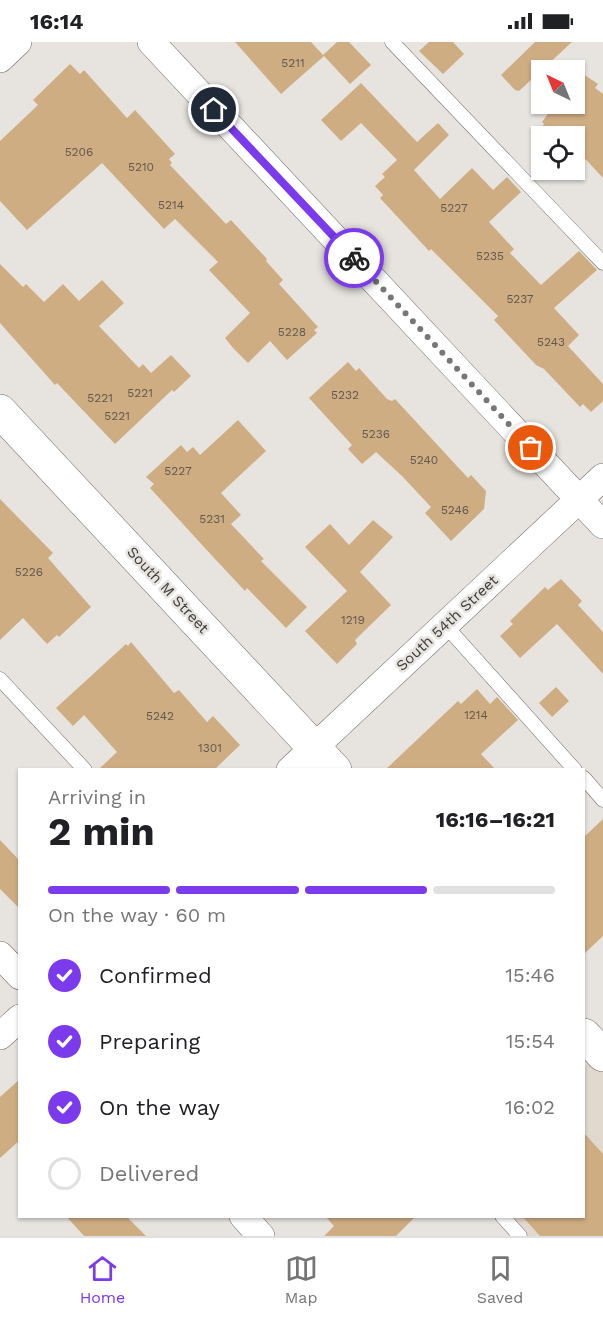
<!DOCTYPE html>
<meta charset="utf-8">
<style>
:root{--surface:#fff;--page:#f2f2f2;--text:#202124;--muted:#757577;--line:#e0e0e0;--accent:#7c3aed}
body{margin:0;font-family:"Work Sans",sans-serif;background:var(--page);color:var(--text);height:100vh;display:flex;flex-direction:column;font-size:22px;white-space:nowrap}
*{box-sizing:border-box;margin:0}
p{font-size:20px;color:var(--muted)}
.icon{flex:none;width:33px;height:33px;fill:none;stroke:currentColor;stroke-width:2;stroke-linecap:round;stroke-linejoin:round}
.map{position:relative;flex:1;overflow:hidden}
.side{position:absolute;left:18px;top:726px;width:567px;height:450px;display:flex;flex-direction:column;background:var(--surface);border-radius:0px;box-shadow:0 2px 4px #0004}
.side>*{flex:none}
.needle{width:39px;rotate:317deg}
.controls{position:absolute;left:531px;top:18px;display:grid;gap:12px}
.controls a{display:grid;place-items:center;width:54px;height:54px;border-radius:0px;background:var(--surface);box-shadow:0 2px 4px #0004;font-size:30px}
.pin{position:absolute;display:grid;place-items:center;width:51px;height:51px;color:#fff;margin:-26px;border:3px solid #fff;border-radius:50%;box-shadow:0 2px 6px #0007}
.courier{position:absolute;display:grid;place-items:center;width:60px;height:60px;margin:-30px;border:4px solid #7c3aed;border-radius:50%;background:#fff;color:#222;box-shadow:0 2px 8px #0007}
.overview em{font-style:normal;font-weight:700}
.overview div{display:flex;flex-direction:column-reverse}
.overview{display:flex;align-items:center;justify-content:space-between;height:102px;padding:0 30px}
h1{font-size:39px;font-weight:700;line-height:45px}
.bar{display:grid;grid-template-columns:repeat(4,1fr);gap:9px 6px;align-content:center;height:72px;padding:0 30px}
.bar i{height:8px;border-radius:4px;background:var(--line)}
.bar .selected{background:var(--accent)}
.bar p{grid-column:span 4}
ol{padding:0 30px;list-style:none}
li{display:flex;align-items:center;gap:18px;height:66px}
li p{margin-inline-start:auto}
li .icon{padding:6px;border-radius:50%;background:var(--accent);color:#fff;stroke-width:4}
li:last-child{color:var(--muted)}
li i{width:33px;height:33px;border:3px solid var(--line);border-radius:50%}
.status{display:flex;justify-content:space-between;align-items:center;height:42px;padding:0 30px;background:var(--surface);direction:ltr}
.status svg{height:16px;fill:currentColor}
.menu{display:flex;justify-content:space-around;align-items:center;height:84px;border-top:2px solid var(--line);background:var(--surface);font-size:16px;color:var(--muted)}
.menu a{display:grid;justify-items:center;gap:3px}
.menu .selected{color:var(--accent)}
.map>svg:first-child{display:block}
.built{fill:#e1d8ce}
.building{fill:#cfad83}
.lines{fill:none;stroke-linecap:round;stroke-linejoin:round}
.service-casing{stroke:#6e6b67;stroke-width:15}
.minor-casing{stroke:#6e6b67;stroke-width:28}
.tertiary-casing{stroke:#6e6b67;stroke-width:34}
.service{stroke:#fff;stroke-width:14}
.minor{stroke:#fff;stroke-width:27}
.tertiary{stroke:#fff;stroke-width:33}
.done{stroke:#787774;stroke-width:6;stroke-dasharray:0 10.8}
.route{stroke:#7c3aed;stroke-width:8}
.labels{text-anchor:middle;dominant-baseline:central;stroke-width:5;stroke-linejoin:round;paint-order:stroke}
.number-label{font-size:12px;fill:#62584c}
.street-label{font-size:15px;fill:#3d3c3a;stroke:#e7e4df}
</style>
<div class="status"><b>16:14</b><svg viewBox="0 0 49 12"><path d="M0 12V9h3v3zM5 12V6h3v6zM10 12V3h3v9zM15 12V0h3v12zM26 1h20v11H26zM47 4h2v5h-2z"/></svg></div>
<div class="map">
<svg width="603" height="1194" viewBox="0 0 603 1194">
<rect width="100%" height="100%" fill="#e7e4df"/>
<polygon class="built" points="603,1007 603,1194 517,1194 502,1175 584,1174 584,1025"/>
<g class="building">
<polygon points="235,0 311,0 323,13 337,0 349,0 371,23 350,42 324,14 281,52"/>
<polygon points="429,0 453,0 464,12 443,32 419,9"/>
<polygon points="535,0 572,0 519,49 515,48 501,33"/>
<polygon points="70,22 80,32 84,28 127,76 135,68 175,112 169,117 172,121 170,123 226,182 231,178 267,217 266,219 283,238 279,242 318,285 314,288 317,291 287,318 270,299 248,321 234,307 225,296 250,271 209,228 218,220 175,177 164,187 102,121 27,188 0,159 0,99 38,63 33,58"/>
<polygon points="574,26 598,42 595,46 603,52 603,136 578,109 574,112 574,94 549,94 540,88 544,82 542,80 555,62 574,62"/>
<polygon points="361,41 417,100 438,81 449,93 414,128 440,157 472,126 493,148 507,135 521,150 489,180 514,207 510,211 541,243 579,209 597,228 554,266 579,293 568,304 603,342 603,359 591,370 583,362 580,365 544,327 536,323 494,278 498,274 431,207 429,209 380,156 383,153 375,144 385,135 382,132 397,118 361,81 341,99 321,78"/>
<polygon points="0,222 23,245 26,242 44,260 63,242 79,259 102,238 124,261 99,284 139,326 143,322 151,331 171,313 191,334 174,350 172,348 115,402 57,341 55,343 0,281"/>
<polygon points="348,320 356,329 359,326 387,357 392,359 395,357 468,436 471,433 486,449 484,467 451,499 425,471 431,465 402,434 376,410 362,422 348,407 352,403 309,356"/>
<polygon points="238,378 266,409 221,451 241,473 231,482 264,517 261,519 307,565 286,586 247,546 245,549 215,517 150,446 154,442 146,435 181,403 187,410 193,405 200,413"/>
<polygon points="0,457 53,511 48,516 91,565 59,595 57,593 47,602 23,576 0,598"/>
<polygon points="373,478 393,495 360,530 391,563 355,598 357,602 337,622 305,589 347,549 305,505 330,482 349,503"/>
<polygon points="561,537 582,559 578,563 603,590 603,632 557,582 520,616 500,594 513,582 510,579 545,545 548,548"/>
<polygon points="131,600 174,651 179,648 207,680 213,674 240,703 214,728 98,728 117,710 84,673 73,684 56,666 126,602 128,604"/>
<polygon points="556,645 569,659 552,675 539,661"/>
<polygon points="477,647 490,662 497,655 518,678 481,712 496,728 385,728 458,659 461,662"/>
<polygon points="603,777 603,894 584,912 584,795"/>
<polygon points="0,798 20,819 20,867 0,847"/>
<polygon points="20,1037 20,1098 0,1116 0,1055"/>
<polygon points="584,1091 603,1112 603,1194 540,1194 522,1174 584,1174"/>
<polygon points="66,1174 126,1174 146,1194 84,1194"/>
<polygon points="325,1174 416,1174 396,1194 324,1194 334,1184"/>
</g>
<g class="lines">
<defs>
<g id="service">
<polyline points="392,0 603,221"/>
<polyline points="445,583 575,728"/>
<polyline points="0,637 85,728"/>
<polyline points="584,736 603,758"/>
<polyline points="502,1174 520,1194"/>
</g>
<g id="minor">
<polyline points="151,0 603,483"/>
<polyline points="0,17 18,0"/>
<polyline points="290,728 603,435"/>
<polyline points="0,913 20,934"/>
<polyline points="0,994 20,976"/>
<polyline points="243,1174 261,1194"/>
</g>
<g id="tertiary">
<polyline points="0,369 335,728"/>
<polyline points="584,993 603,1013"/>
</g>
</defs>
<use href="#service" class="service-casing"/>
<use href="#minor" class="minor-casing"/>
<use href="#tertiary" class="tertiary-casing"/>
<use href="#service" class="service"/>
<use href="#minor" class="minor"/>
<use href="#tertiary" class="tertiary"/>
</g>
<g class="lines">
<polyline class="done" points="354,216 531,406"/>
<polyline class="route" points="214,68 354,216"/>
</g>
<g class="labels">
<g class="number-label">
<text x="293" y="21">5211</text>
<text x="79" y="110">5206</text>
<text x="141" y="125">5210</text>
<text x="171" y="163">5214</text>
<text x="454" y="166">5227</text>
<text x="490" y="214">5235</text>
<text x="520" y="257">5237</text>
<text x="292" y="290">5228</text>
<text x="551" y="300">5243</text>
<text x="140" y="351">5221</text>
<text x="345" y="353">5232</text>
<text x="100" y="356">5221</text>
<text x="117" y="374">5221</text>
<text x="376" y="392">5236</text>
<text x="424" y="418">5240</text>
<text x="178" y="429">5227</text>
<text x="455" y="468">5246</text>
<text x="212" y="477">5231</text>
<text x="29" y="530">5226</text>
<text x="353" y="578">1219</text>
<text x="476" y="673">1214</text>
<text x="160" y="674">5242</text>
<text x="210" y="706">1301</text>
</g>
<g class="street-label">
<text transform="translate(168 548) rotate(47)">South M Street</text>
<text transform="translate(447 581) rotate(-43)">South 54th Street</text>
</g>
</g>
</svg>
<div class="controls">
<a><svg class="needle" viewBox="-14 -14 28 28"><path d="M0-13l5 13h-10z" fill="#e53935"/><path d="M0 13l5-13h-10z" fill="#757577"/></svg></a>
<a><svg class="icon" aria-label="locate" viewBox="0 0 24 24"><circle cx="12" cy="12" r="6"/><path d="M12 2v4M12 18v4M2 12h4M18 12h4"/></svg></a>
</div>
<div class="pin" style="left:531px;top:406px;background:#ea580c"><svg class="icon" aria-label="bag" viewBox="0 0 24 24"><path d="M5 8h14l-1 12H6zM9 8a3 3 0 0 1 6 0"/></svg></div>
<div class="pin" style="left:214px;top:68px;background:#1f2937"><svg class="icon" aria-label="home" viewBox="0 0 24 24"><path d="M3 11l9-7 9 7M6 9v11h12V9"/></svg></div>
<div class="courier" style="left:354px;top:216px"><svg class="icon" aria-label="bike" viewBox="0 0 24 24"><circle cx="6" cy="16" r="4"/><circle cx="18" cy="16" r="4"/><path d="M6 16l4-8h5l3 8M10 8l3 8H6M13 5h3"/></svg></div>
<section class="side">
<div class="overview"><div><h1>2 min</h1><p>Arriving in</p></div><em>16:16–16:21</em></div>
<div class="bar"><i class="selected"></i><i class="selected"></i><i class="selected"></i><i></i><p>On the way · 60 m</p></div>
<ol>
<li><svg class="icon" aria-label="check" viewBox="0 0 24 24"><path d="M5 12l5 5 9-10"/></svg>Confirmed<p>15:46</p></li>
<li><svg class="icon" aria-label="check" viewBox="0 0 24 24"><path d="M5 12l5 5 9-10"/></svg>Preparing<p>15:54</p></li>
<li><svg class="icon" aria-label="check" viewBox="0 0 24 24"><path d="M5 12l5 5 9-10"/></svg>On the way<p>16:02</p></li>
<li><i></i>Delivered</li>
</ol>
</section>
</div>
<nav class="menu">
<a class="selected"><svg class="icon" aria-label="home" viewBox="0 0 24 24"><path d="M3 11l9-7 9 7M6 9v11h12V9"/></svg>Home</a>
<a><svg class="icon" aria-label="map" viewBox="0 0 24 24"><path d="M3 6l6-2 6 2 6-2v14l-6 2-6-2-6 2zM9 4v14M15 6v14"/></svg>Map</a>
<a><svg class="icon" aria-label="saved" viewBox="0 0 24 24"><path d="M7 4h10v16l-5-4-5 4z"/></svg>Saved</a>
</nav>
